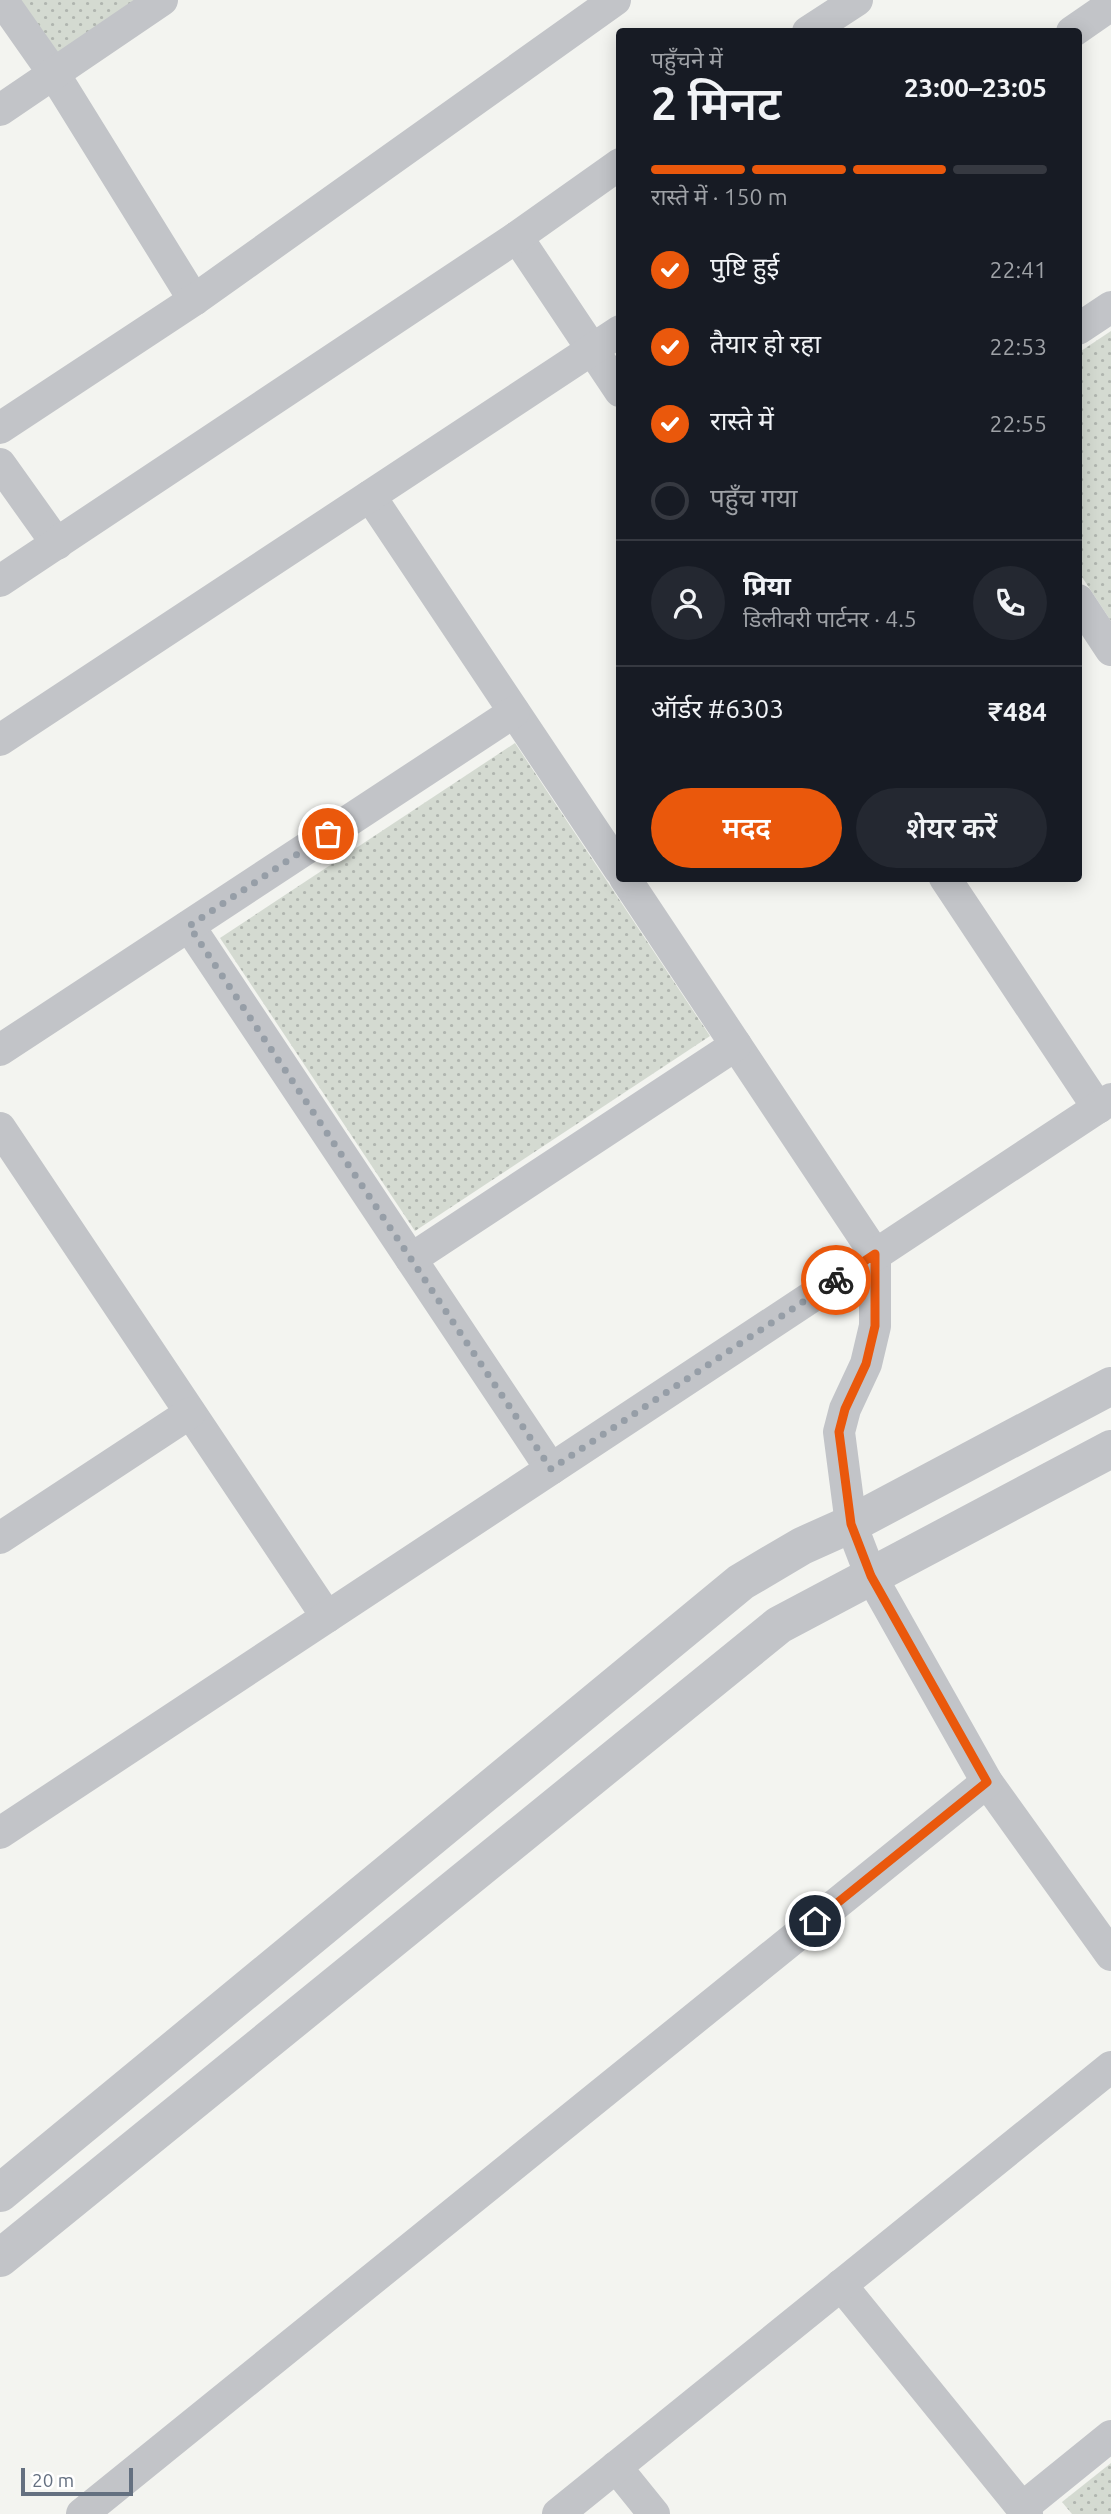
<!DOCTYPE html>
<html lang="hi">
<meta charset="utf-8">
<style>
:root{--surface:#171b24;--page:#242831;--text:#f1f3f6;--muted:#9ea1a6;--line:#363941;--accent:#ea580c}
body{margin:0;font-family:Ubuntu,"Noto Sans Devanagari",sans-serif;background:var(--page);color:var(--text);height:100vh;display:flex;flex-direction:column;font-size:26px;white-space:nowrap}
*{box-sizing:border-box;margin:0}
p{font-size:23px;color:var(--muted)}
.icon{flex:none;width:38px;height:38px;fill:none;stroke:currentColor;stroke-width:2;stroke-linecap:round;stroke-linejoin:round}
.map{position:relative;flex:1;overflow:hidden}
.sheet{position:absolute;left:616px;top:28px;width:466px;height:854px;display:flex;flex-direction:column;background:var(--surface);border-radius:7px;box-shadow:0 4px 18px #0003}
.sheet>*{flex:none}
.scale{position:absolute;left:21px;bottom:18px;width:112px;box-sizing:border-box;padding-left:7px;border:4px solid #647080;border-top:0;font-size:19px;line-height:24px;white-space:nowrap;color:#647080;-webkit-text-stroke:5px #fff;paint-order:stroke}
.pin{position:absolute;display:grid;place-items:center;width:60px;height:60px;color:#fff;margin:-30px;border:4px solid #fff;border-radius:50%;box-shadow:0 2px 7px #0007}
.courier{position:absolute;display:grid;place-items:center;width:70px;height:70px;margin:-35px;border:5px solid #ea580c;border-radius:50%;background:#fff;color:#222;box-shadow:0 2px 9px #0007}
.headline em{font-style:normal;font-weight:600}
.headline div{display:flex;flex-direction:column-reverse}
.headline{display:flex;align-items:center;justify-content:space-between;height:119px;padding:0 35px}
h1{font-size:46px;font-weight:600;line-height:52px}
.bar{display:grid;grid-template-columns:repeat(4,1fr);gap:10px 7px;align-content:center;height:84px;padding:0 35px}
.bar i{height:9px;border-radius:5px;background:var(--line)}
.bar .active{background:var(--accent)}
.bar p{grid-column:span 4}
.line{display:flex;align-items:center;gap:18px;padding:0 35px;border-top:2px solid var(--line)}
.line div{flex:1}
.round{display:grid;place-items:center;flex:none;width:74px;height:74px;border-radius:37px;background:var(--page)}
ol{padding:0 35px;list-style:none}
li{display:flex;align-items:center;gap:21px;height:77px}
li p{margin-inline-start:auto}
li .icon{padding:7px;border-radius:50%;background:var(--accent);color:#fff;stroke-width:4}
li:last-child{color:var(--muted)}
li i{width:38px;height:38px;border:4px solid var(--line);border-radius:50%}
.primary-button{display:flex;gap:14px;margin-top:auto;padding:14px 35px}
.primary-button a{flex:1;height:80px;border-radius:42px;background:var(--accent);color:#fff;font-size:28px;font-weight:600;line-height:80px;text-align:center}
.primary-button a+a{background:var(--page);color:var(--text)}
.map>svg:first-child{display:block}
.green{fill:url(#green-dots)}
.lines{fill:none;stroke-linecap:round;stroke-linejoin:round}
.minor{stroke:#c2c4c8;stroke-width:32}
.tertiary{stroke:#c2c4c8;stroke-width:38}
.done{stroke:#969ea7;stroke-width:7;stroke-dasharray:0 12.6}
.route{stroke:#ea580c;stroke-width:9}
</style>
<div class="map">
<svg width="1111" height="2514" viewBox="0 0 1111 2514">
<defs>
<pattern id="green-dots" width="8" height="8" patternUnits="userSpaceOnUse" patternTransform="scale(1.75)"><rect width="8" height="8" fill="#d4dad1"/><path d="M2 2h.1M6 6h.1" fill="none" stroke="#b0b5af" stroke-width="1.8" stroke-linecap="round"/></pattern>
</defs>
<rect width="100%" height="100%" fill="#f3f4f0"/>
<g class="green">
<polygon points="13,0 140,0 52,58"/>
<polygon points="1111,331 1111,621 1078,571 1078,353"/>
<polygon points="515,743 710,1036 415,1231 220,938"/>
<polygon points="1111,2463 1111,2514 1072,2514 1062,2502"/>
</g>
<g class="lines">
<g class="minor">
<polyline points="2,0 54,74 194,300"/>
<polyline points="808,32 857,0"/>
<polyline points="1072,32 1111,5"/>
<polyline points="0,110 162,0"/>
<polyline points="517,237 620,391"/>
<polyline points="1078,329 1111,307"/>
<polyline points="0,428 194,300 615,0"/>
<polyline points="0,464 57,544"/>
<polyline points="370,496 620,870"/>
<polyline points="0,581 517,237 620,164"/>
<polyline points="1078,600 1111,650"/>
<polyline points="0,740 620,331"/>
<polyline points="625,878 875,1254 875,1326 866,1364 845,1409 839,1432 851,1524 871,1576 987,1782 1111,1955"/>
<polyline points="945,878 1098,1108"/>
<polyline points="189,926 551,1469"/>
<polyline points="0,1050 514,712"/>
<polyline points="0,1128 327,1617"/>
<polyline points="411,1259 736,1045"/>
<polyline points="0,1538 190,1413"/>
<polyline points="0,1833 1111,1099"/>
<polyline points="841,2285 1027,2514"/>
<polyline points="616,2467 654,2514"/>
<polyline points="1022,2508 1111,2436"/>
<polyline points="82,2514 987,1782"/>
<polyline points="558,2514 1111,2067"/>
</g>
<g class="tertiary">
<polyline points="0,2193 741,1582 802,1546 851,1524 1111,1386"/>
<polyline points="0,2258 779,1625 1111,1449"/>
</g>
</g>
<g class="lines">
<polyline class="done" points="328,834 189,926 551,1469 836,1280"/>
<polyline class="route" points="815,1921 987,1782 871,1576 851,1524 839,1432 845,1409 866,1364 875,1326 875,1254 836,1280"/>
</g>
</svg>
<div class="scale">20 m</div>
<div class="pin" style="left:328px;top:834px;background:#ea580c"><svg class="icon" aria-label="bag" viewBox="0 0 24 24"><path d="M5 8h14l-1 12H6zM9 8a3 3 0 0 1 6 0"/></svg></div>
<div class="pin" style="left:815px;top:1921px;background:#1f2937"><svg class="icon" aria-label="home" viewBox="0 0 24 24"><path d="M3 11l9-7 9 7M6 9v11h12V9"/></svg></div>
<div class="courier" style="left:836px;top:1280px"><svg class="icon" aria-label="bike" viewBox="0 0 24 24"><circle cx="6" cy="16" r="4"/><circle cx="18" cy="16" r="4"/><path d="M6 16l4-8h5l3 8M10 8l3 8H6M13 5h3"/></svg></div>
<section class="sheet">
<div class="headline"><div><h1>2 मिनट</h1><p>पहुँचने में</p></div><em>23:00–23:05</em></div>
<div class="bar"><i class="active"></i><i class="active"></i><i class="active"></i><i></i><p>रास्ते में · 150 m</p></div>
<ol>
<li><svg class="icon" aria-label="check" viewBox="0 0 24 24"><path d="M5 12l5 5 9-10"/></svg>पुष्टि हुई<p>22:41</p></li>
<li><svg class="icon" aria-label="check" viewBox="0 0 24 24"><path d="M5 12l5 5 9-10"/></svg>तैयार हो रहा<p>22:53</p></li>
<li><svg class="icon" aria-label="check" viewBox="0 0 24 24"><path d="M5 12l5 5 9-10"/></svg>रास्ते में<p>22:55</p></li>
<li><i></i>पहुँच गया</li>
</ol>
<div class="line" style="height:126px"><a class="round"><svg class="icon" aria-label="person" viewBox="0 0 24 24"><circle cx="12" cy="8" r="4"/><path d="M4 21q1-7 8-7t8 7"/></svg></a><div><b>प्रिया</b><p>डिलीवरी पार्टनर · 4.5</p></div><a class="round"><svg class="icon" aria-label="phone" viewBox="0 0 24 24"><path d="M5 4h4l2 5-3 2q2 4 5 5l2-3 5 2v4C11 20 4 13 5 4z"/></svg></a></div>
<div class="line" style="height:91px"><div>ऑर्डर #6303</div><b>₹484</b></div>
<div class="primary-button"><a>मदद</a><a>शेयर करें</a></div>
</section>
</div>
